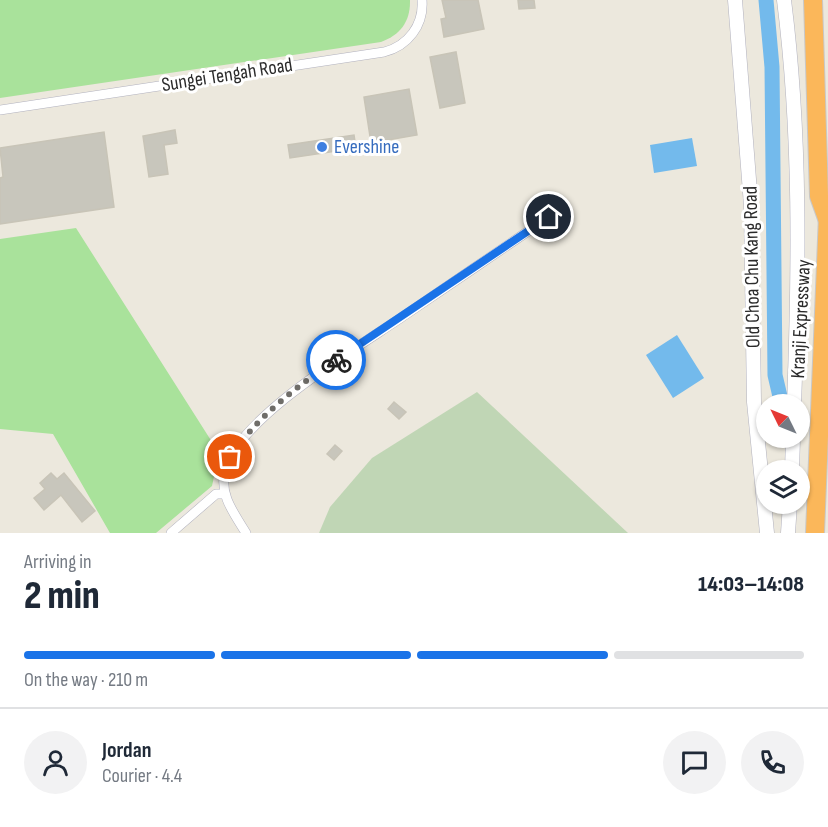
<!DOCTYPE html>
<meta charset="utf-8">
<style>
:root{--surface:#fff;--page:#f2f2f3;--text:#1f2937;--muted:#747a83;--line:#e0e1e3;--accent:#1a73e8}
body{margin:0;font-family:"Sofia Sans Condensed",sans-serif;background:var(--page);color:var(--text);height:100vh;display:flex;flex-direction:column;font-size:22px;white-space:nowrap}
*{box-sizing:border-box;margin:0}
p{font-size:20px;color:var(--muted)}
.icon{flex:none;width:33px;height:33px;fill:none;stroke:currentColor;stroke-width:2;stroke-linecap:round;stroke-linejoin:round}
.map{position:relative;height:533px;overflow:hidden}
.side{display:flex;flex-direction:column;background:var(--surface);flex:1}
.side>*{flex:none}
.needle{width:39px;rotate:313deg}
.controls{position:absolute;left:756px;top:394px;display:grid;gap:12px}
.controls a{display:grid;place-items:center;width:54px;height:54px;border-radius:50%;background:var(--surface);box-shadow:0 2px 4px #0004;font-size:30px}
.pin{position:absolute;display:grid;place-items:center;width:51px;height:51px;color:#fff;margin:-26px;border:3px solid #fff;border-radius:50%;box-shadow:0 2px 6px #0007}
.courier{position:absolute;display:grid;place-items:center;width:60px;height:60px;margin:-30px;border:4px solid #1a73e8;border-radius:50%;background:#fff;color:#222;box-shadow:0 2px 8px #0007}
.overview em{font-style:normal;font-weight:800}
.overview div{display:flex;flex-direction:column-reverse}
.overview{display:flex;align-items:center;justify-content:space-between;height:102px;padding:0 24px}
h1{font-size:39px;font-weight:800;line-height:45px}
.bar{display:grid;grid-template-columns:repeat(4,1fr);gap:9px 6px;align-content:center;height:72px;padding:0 24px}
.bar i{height:8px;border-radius:4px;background:var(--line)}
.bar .on{background:var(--accent)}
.bar p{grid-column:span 4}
.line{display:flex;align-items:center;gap:15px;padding:0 24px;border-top:2px solid var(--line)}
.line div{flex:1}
.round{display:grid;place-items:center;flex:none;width:63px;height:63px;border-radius:32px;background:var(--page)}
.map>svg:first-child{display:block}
.green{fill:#a9e29b}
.cemetery{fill:#c0d6b5}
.water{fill:#73baec}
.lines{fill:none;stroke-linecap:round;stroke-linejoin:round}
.river{stroke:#73baec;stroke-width:15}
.building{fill:#c8c6bc;stroke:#c8c4b7;stroke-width:1.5}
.minor-casing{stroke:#b1b1be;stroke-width:10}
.secondary-casing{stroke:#b1b1be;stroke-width:15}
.motorway-casing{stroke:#c8c8c8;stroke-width:20}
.minor{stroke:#fff;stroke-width:9}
.secondary{stroke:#fff;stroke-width:14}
.motorway{stroke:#fbb75a;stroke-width:18}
.done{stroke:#6f6d69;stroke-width:6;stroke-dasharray:0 10.8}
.route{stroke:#1a73e8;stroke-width:8}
.shop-dot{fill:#3f7fe0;stroke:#fff;stroke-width:2}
.labels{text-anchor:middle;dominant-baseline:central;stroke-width:6;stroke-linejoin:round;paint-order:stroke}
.street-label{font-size:20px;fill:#2b2b2b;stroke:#fff}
.shop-label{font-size:20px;fill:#366cbe;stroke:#fff;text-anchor:start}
</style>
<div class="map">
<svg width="828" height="533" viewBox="0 0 828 533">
<rect width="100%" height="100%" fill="#ece8dd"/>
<g class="green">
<path d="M0,0h410v2c0,20 -10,33 -29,40l-381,56z"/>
<polygon points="76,228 219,453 212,486 156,533 110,533 53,434 0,429 0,239"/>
</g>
<polygon class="cemetery" points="477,392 628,533 319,533 330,507 372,458"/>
<g class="water">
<polygon points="692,138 697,166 654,173 650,145"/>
<polygon points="677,335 704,378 673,398 646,355"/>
</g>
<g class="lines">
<polyline class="river" points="766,0 772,67 775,375 782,405"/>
</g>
<g class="building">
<polygon points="442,0 478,0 484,29 444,37 441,19 446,18"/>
<polygon points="518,0 534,0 535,8 519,9"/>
<polygon points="456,52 465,103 440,108 430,57"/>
<polygon points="409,89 417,135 371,143 364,97"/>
<polygon points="175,130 177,143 164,145 168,174 149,177 143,136"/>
<polygon points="104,132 114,207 0,224 0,178 3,177 0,148"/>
<polygon points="354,135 356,148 290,158 288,145"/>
<polygon points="394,402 406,412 399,419 388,409"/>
<polygon points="335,445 342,451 334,460 327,454"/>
<polygon points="51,473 57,479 64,473 95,511 82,522 61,495 44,510 34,498 45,489 40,483"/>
</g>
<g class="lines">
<defs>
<g id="minor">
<path d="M0,110l384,-58c24,-6 40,-27 38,-52"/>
<polyline points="171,533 216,494 223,494"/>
<path d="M246,533c-12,-20 -27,-38 -21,-62 12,-53 135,-125 180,-156 48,-33 96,-65 144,-98"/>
</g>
<g id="secondary">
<polyline points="735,0 751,205 754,402 767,533"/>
<path d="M784,0c17,134 15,270 10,405"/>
<polyline points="792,471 793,438"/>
<polyline points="788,533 790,504"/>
</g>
<g id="motorway">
<polyline points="813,0 819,196 828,221"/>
<polyline points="815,533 828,215"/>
</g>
</defs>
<use href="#minor" class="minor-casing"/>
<use href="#secondary" class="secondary-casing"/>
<use href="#motorway" class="motorway-casing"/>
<use href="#minor" class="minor"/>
<use href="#secondary" class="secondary"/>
<use href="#motorway" class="motorway"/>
</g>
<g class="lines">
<path class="done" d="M230,457c25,-38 68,-72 106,-97"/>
<polyline class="route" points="336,360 549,217"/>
</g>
<circle class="shop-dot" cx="322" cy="147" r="6"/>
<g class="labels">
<g class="street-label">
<text transform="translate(227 75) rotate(-9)">Sungei Tengah Road</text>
<text transform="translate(752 267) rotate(-91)">Old Choa Chu Kang Road</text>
<text transform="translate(801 319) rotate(-87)">Kranji Expressway</text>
</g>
<g class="shop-label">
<text x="334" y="147">Evershine</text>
</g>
</g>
</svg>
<div class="controls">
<a><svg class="needle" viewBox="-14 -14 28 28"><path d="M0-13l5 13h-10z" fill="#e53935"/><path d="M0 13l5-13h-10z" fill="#747a83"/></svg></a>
<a><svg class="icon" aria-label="layers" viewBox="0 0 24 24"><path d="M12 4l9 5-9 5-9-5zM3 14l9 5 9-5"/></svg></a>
</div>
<div class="pin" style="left:230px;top:457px;background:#ea580c"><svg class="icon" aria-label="bag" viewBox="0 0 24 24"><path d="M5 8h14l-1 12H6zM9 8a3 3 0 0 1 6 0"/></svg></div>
<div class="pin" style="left:549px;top:217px;background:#1f2937"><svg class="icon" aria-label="home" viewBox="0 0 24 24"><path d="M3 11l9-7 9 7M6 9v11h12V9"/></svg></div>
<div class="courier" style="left:336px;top:360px"><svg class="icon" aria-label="bike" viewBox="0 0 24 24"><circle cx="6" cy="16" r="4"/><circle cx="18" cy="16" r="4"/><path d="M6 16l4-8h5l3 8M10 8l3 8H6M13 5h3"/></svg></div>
</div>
<section class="side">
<div class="overview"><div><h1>2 min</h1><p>Arriving in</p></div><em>14:03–14:08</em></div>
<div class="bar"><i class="on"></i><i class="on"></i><i class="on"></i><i></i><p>On the way · 210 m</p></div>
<div class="line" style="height:108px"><a class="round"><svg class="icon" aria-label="person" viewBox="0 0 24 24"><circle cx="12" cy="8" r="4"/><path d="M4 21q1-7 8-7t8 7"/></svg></a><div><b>Jordan</b><p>Courier · 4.4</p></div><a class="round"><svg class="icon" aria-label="chat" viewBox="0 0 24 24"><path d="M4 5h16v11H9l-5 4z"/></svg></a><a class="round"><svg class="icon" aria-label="phone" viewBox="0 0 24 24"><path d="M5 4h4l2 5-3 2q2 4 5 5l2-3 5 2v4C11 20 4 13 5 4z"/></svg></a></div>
</section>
